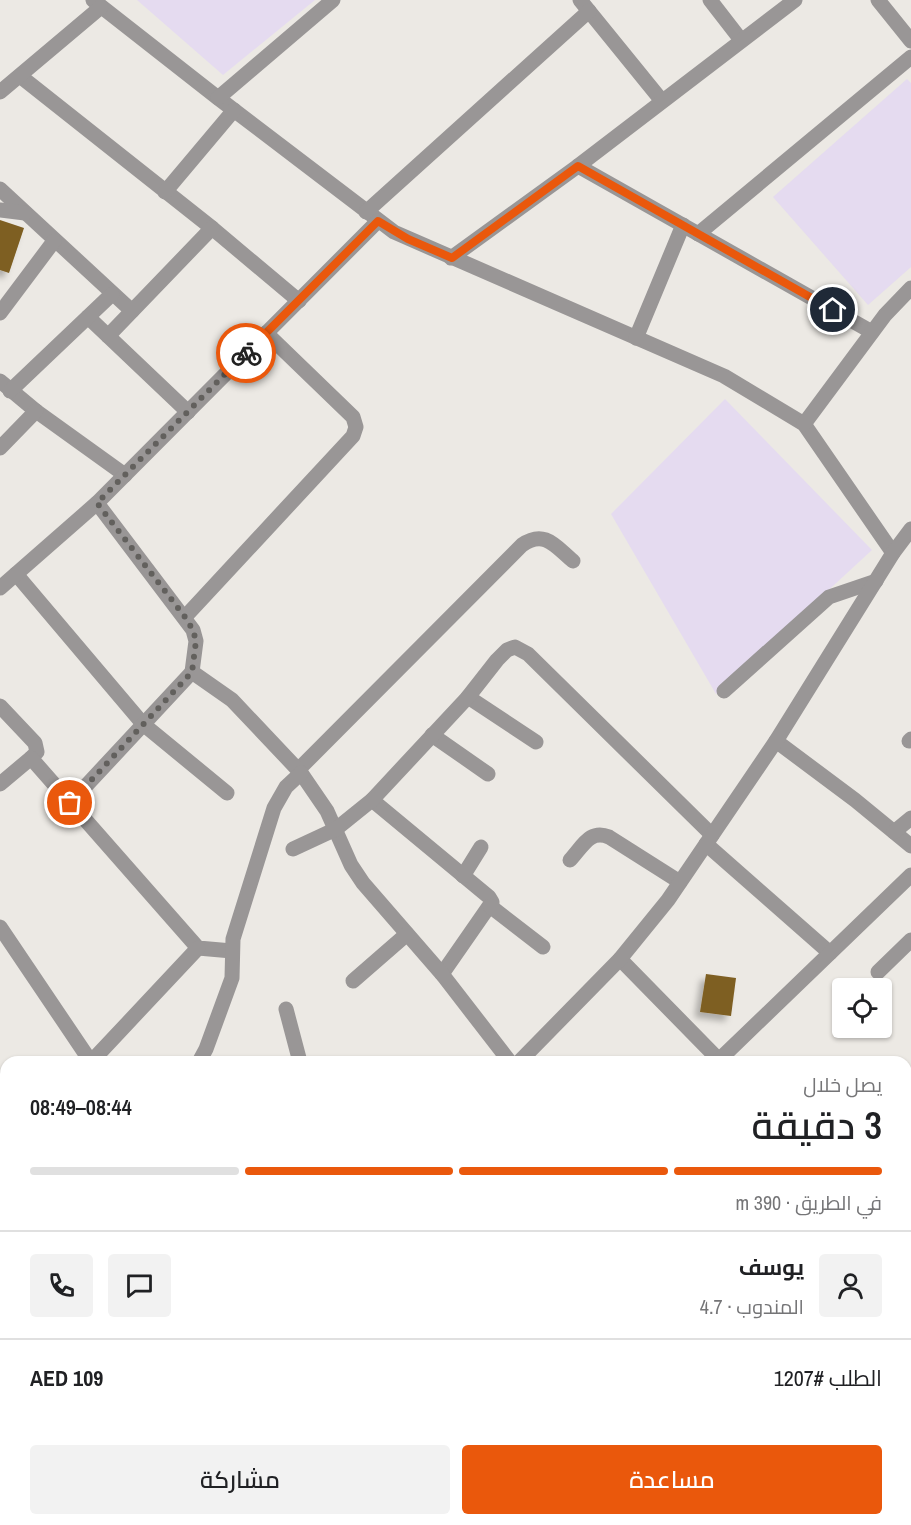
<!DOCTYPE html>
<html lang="ar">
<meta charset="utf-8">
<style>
:root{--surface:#fff;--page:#f2f2f2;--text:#202124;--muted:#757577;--line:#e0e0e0;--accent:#ea580c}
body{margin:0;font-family:"Archivo Narrow",Cairo,sans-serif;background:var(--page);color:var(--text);direction:rtl;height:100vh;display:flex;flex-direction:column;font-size:22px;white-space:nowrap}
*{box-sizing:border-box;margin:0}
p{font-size:20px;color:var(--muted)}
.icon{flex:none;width:33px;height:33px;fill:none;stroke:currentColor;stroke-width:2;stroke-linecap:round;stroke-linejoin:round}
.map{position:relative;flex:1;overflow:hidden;direction:ltr}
.sheet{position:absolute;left:0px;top:1056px;width:912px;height:470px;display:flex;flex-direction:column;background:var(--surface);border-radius:18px 18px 0 0;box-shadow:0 2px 4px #0004;direction:rtl}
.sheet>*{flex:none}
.fabs{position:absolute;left:832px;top:978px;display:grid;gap:12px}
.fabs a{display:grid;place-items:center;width:60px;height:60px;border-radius:6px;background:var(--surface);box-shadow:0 2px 4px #0004;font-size:30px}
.pin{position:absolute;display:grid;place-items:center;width:51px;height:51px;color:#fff;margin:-26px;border:3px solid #fff;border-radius:50%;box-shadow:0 2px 6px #0007}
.courier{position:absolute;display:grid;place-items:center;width:60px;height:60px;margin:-30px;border:4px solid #ea580c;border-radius:50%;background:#fff;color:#222;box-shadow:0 2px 8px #0007}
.summary em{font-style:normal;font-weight:600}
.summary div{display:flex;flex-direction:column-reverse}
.summary{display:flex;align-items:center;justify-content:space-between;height:102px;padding:0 30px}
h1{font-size:39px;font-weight:600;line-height:45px}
.bar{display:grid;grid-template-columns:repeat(4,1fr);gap:9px 6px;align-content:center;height:72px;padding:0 30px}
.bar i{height:8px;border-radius:4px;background:var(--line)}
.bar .current{background:var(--accent)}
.bar p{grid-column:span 4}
.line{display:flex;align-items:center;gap:15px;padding:0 30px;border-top:2px solid var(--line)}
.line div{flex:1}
.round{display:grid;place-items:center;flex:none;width:63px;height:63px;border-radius:6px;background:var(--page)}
.button{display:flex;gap:12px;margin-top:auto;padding:12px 30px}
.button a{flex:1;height:69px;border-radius:6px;background:var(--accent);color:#fff;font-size:24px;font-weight:600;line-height:69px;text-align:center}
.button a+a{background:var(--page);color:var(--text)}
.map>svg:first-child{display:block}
.education{fill:#e5dbf0}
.building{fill:#7e5e23;filter:url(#shadow)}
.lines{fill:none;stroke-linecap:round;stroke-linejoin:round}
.minor{stroke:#999696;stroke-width:15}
.done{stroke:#62605d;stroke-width:6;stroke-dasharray:0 10.8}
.route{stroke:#ea580c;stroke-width:8}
</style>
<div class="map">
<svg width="911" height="1525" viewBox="0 0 911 1525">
<defs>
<filter id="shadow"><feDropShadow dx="-5.5" dy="5.5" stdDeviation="3" flood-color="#0004"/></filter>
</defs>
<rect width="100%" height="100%" fill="#ece9e4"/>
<g class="education">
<polygon points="137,0 315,0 223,75"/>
<polygon points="907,79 911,83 911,267 868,305 773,197"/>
<polygon points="725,399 872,550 716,694 611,514"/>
<polygon points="6,1182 6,1256 0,1249 0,1187"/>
</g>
<g class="building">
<polygon points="0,220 24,228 9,273 0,270"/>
<polygon points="706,974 736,978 731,1016 700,1012"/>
</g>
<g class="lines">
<g class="minor">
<polyline points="93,0 218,98 394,232 724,376 804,424 893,553"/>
<polyline points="580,0 662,101"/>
<polyline points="710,0 741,40"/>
<polyline points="878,0 911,41"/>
<polyline points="20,76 212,228 299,301"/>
<polyline points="0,92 101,7"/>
<polyline points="218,98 333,0"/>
<polyline points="578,166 872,332"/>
<polyline points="0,189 132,311"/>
<polyline points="165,192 234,110"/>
<polyline points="0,210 25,213"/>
<polyline points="366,212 589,11"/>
<polyline points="698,234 911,57"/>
<polyline points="451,258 578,166 795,0"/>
<polyline points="0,313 54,241"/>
<polyline points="88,317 188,412"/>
<polyline points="108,336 212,228"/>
<polyline points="636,338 683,225"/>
<polyline points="0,381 36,411 125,475"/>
<polyline points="10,391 112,294"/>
<polyline points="804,424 885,315 911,288"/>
<polyline points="0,448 36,411"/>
<polyline points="97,503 193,630 196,641 192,672"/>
<polyline points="16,574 143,724 227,793"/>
<polyline points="0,588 97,503 378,221"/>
<polyline points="185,617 353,436 356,427 353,417 266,333"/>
<polyline points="724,691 829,597 876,581"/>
<polyline points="468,697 536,742"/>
<polyline points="0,706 35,743 37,752 31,758"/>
<polyline points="432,735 488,774"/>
<polyline points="776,741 855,800 911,846"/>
<polyline points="909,741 911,739"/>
<path d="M298,770l224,-225c23,-16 34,2 51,16"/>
<polyline points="0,784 31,758 198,948 232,951"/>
<polyline points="372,800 489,897 492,902 442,974"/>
<polyline points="70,803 192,672 232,700 301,773 327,811 351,865 363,883 442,974 510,1062"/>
<polyline points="894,832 911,818"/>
<polyline points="706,844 830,953"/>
<polyline points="293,849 336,829 372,800 468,697 497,660 507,650 515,647 528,654 712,835"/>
<path d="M570,860c13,-14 20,-31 39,-23l71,45"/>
<polyline points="463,876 481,847"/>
<polyline points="490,906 543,947"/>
<polyline points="0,927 91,1062"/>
<polyline points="620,959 721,1062"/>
<polyline points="878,972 911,940"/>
<polyline points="353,981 407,934"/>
<polyline points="286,1009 300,1062"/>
<polyline points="719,1060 911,875"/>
<polyline points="91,1062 198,948"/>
<polyline points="199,1062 206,1049 232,978 233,939 274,808 286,787 301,773"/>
<polyline points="519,1062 620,959 668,900 776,741 893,553 911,529"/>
<polyline points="906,1133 911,1131"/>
<polyline points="0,1157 6,1154"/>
<polyline points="0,1251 6,1259"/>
<polyline points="0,1396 6,1391"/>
<polyline points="0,1445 6,1454"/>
<polyline points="246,1520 246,1525"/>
<polyline points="259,1520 269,1525"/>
<polyline points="324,1520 328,1525"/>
<polyline points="461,1520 467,1525"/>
<polyline points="830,1520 835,1525"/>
<polyline points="11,1525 18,1520"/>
<polyline points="191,1525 197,1520"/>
<polyline points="403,1525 409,1520"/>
<polyline points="638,1525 642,1520"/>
</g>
</g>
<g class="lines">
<polyline class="done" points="70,803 192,672 196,641 193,630 185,617 97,503 246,353"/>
<polyline class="route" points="246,353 378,221 408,239 452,258 578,166 833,310"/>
</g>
</svg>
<div class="fabs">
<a><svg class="icon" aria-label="locate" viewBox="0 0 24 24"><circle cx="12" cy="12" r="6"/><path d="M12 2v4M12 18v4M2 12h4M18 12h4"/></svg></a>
</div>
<div class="pin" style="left:70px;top:803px;background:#ea580c"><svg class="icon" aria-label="bag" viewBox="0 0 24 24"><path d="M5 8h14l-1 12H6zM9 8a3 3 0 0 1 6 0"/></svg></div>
<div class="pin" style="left:833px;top:310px;background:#1f2937"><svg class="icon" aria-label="home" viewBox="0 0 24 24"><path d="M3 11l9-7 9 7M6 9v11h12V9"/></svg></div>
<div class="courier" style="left:246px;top:353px"><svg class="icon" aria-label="bike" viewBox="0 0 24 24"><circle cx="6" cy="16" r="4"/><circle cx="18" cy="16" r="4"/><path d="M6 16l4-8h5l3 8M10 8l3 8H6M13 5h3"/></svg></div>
<section class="sheet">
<div class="summary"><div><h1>3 دقيقة</h1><p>يصل خلال</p></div><em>08:44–08:49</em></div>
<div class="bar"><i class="current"></i><i class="current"></i><i class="current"></i><i></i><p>في الطريق · 390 m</p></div>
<div class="line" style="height:108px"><a class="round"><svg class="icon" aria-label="person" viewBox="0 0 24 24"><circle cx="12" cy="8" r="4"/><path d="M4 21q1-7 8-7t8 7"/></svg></a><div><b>يوسف</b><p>المندوب · 4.7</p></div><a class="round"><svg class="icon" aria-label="chat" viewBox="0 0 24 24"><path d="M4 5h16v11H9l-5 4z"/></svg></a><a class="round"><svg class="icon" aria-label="phone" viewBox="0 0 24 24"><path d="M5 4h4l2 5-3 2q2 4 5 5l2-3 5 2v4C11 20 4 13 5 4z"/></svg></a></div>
<div class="line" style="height:78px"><div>الطلب #1207</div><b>AED 109</b></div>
<div class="button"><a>مساعدة</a><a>مشاركة</a></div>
</section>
</div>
